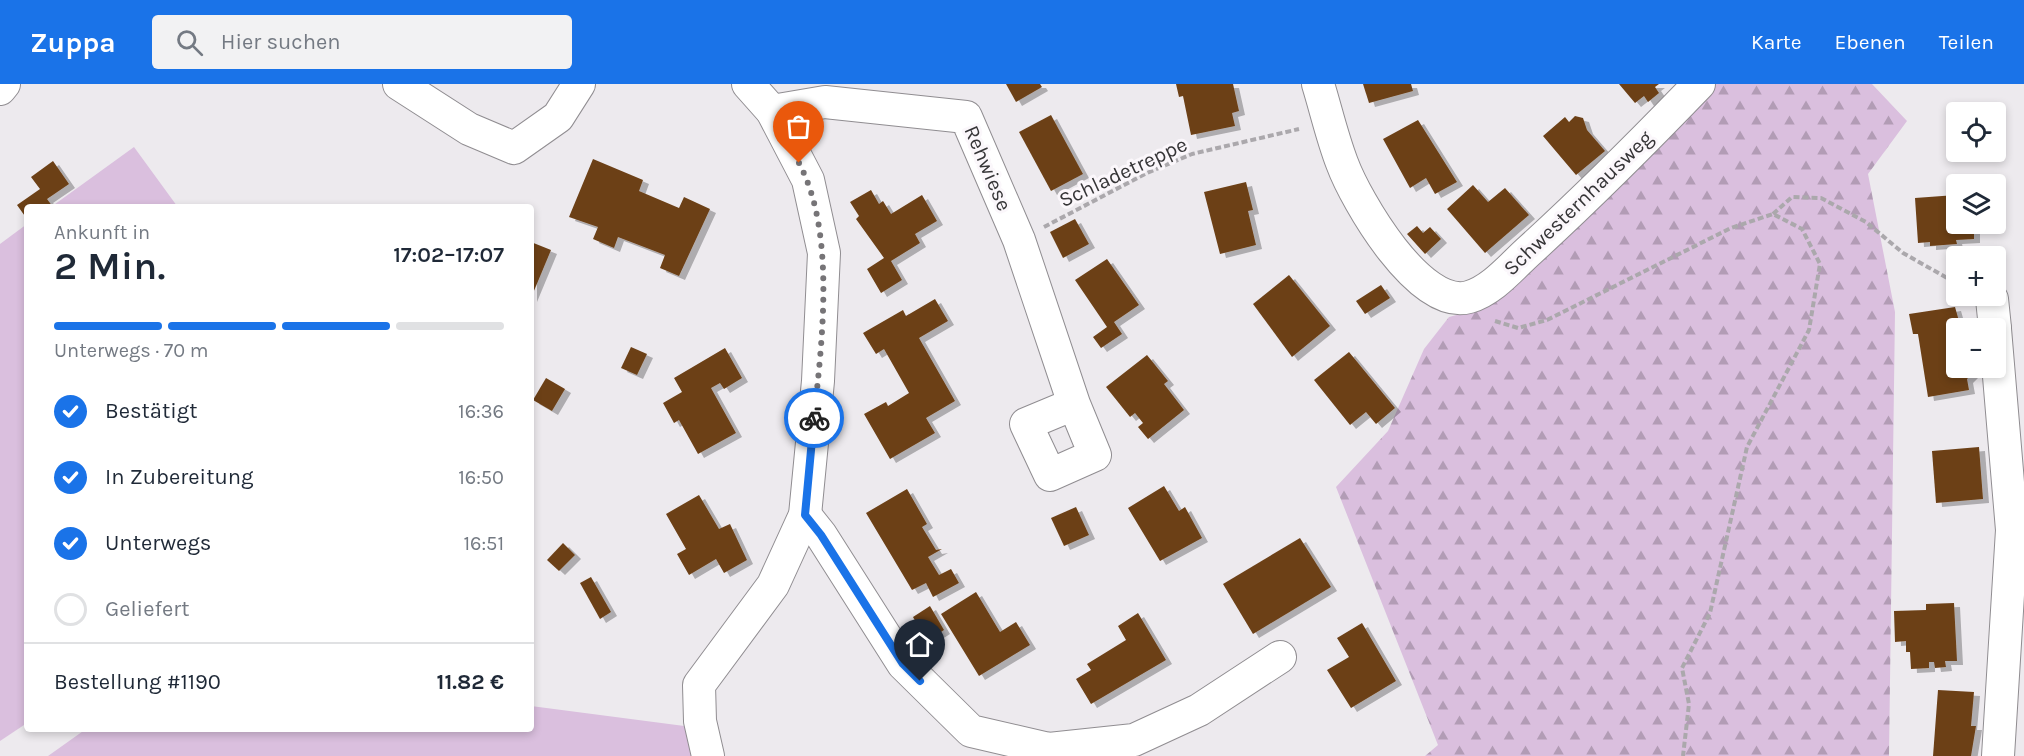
<!DOCTYPE html>
<html lang="de">
<meta charset="utf-8">
<style>
:root{--surface:#fff;--page:#f2f2f3;--text:#1f2937;--muted:#747a83;--line:#e0e1e3;--accent:#1a73e8}
body{margin:0;font-family:Karla,sans-serif;background:var(--page);color:var(--text);height:100vh;display:flex;flex-direction:column;font-size:22px;white-space:nowrap}
*{box-sizing:border-box;margin:0}
p{font-size:20px;color:var(--muted)}
.icon{flex:none;width:33px;height:33px;fill:none;stroke:currentColor;stroke-width:2;stroke-linecap:round;stroke-linejoin:round}
.map{position:relative;flex:1;overflow:hidden}
.sheet{position:absolute;left:24px;top:120px;width:510px;height:528px;display:flex;flex-direction:column;background:var(--surface);border-radius:6px;box-shadow:0 3px 9px #0003}
.sheet>*{flex:none}
.tools{position:absolute;left:1946px;top:18px;display:grid;gap:12px}
.tools a{display:grid;place-items:center;width:60px;height:60px;border-radius:6px;background:var(--surface);box-shadow:0 3px 9px #0003;font-size:30px}
.pin{position:absolute;display:grid;place-items:center;width:51px;height:51px;color:#fff;margin:-62px -26px;border-radius:50% 50% 50% 0;rotate:-45deg;box-shadow:0 0 6px #0007}
.pin .icon{rotate:45deg}
.courier{position:absolute;display:grid;place-items:center;width:60px;height:60px;margin:-30px;border:4px solid #1a73e8;border-radius:50%;background:#fff;color:#222;box-shadow:0 2px 8px #0007}
.headline em{font-style:normal;font-weight:600}
.headline div{display:flex;flex-direction:column-reverse}
.headline{display:flex;align-items:center;justify-content:space-between;height:102px;padding:0 30px}
h1{font-size:39px;font-weight:600;line-height:45px}
.bar{display:grid;grid-template-columns:repeat(4,1fr);gap:9px 6px;align-content:center;height:72px;padding:0 30px}
.bar i{height:8px;border-radius:4px;background:var(--line)}
.bar .selected{background:var(--accent)}
.bar p{grid-column:span 4}
.line{display:flex;align-items:center;gap:15px;padding:0 30px;border-top:2px solid var(--line)}
.line div{flex:1}
ol{padding:0 30px;list-style:none}
li{display:flex;align-items:center;gap:18px;height:66px}
li p{margin-inline-start:auto}
li .icon{padding:6px;border-radius:50%;background:var(--accent);color:#fff;stroke-width:4}
li:last-child{color:var(--muted)}
li i{width:33px;height:33px;border:3px solid var(--line);border-radius:50%}
header{display:flex;align-items:center;gap:36px;box-sizing:border-box;height:84px;padding:0 30px;background:var(--accent);color:#fff}
header strong{font-size:28px}
nav{display:flex;gap:33px;margin-inline-start:auto;font-size:21px}
.search{width:420px;height:54px;background:var(--page);display:flex;align-items:center;gap:15px;box-sizing:border-box;padding:0 21px;border-radius:6px;color:var(--muted);font-size:22px}
.map>svg:first-child{display:block}
.green{fill:#dabfde}
.forest{fill:url(#forest-firs)}
.building{fill:#6c4017;filter:url(#shadow)}
.lines{fill:none;stroke-linecap:round;stroke-linejoin:round}
.minor-casing{stroke:#908d91;stroke-width:34}
.path{stroke:#aba8ac;stroke-width:4;stroke-dasharray:6 3;stroke-linecap:butt}
.minor{stroke:#fff;stroke-width:32}
.done{stroke:#767477;stroke-width:6;stroke-dasharray:0 10.8}
.route{stroke:#1a73e8;stroke-width:8}
.labels{text-anchor:middle;dominant-baseline:central;stroke-width:6;stroke-linejoin:round;paint-order:stroke}
.street-label{font-size:21px;fill:#363537;stroke:#fbf7fb}
</style>
<header>
<strong>Zuppa</strong>
<div class="search"><svg class="icon" aria-label="search" viewBox="0 0 24 24"><circle cx="10" cy="10" r="6"/><path d="M15 15l6 6"/></svg>Hier suchen</div>
<nav><a>Karte</a><a>Ebenen</a><a>Teilen</a></nav>
</header>
<div class="map">
<svg width="2024" height="672" viewBox="0 0 2024 672">
<defs>
<pattern id="forest-firs" width="22" height="20" patternUnits="userSpaceOnUse" patternTransform="scale(1.5)"><rect width="22" height="20" fill="#dabfde"/><path d="M5 1l3.5 6h-7zM16 11l3.5 6h-7z" fill="#b29cb5"/></pattern>
<filter id="shadow"><feDropShadow dx="6" dy="4" stdDeviation="0" flood-color="#0004"/></filter>
</defs>
<rect width="100%" height="100%" fill="#edeaee"/>
<g class="green">
<polygon points="134,63 177,122 183,123 51,123"/>
<polygon points="27,140 27,639 0,657 0,160"/>
<polygon points="531,622 715,646 721,672 48,672 86,645 531,645"/>
</g>
<polygon class="forest" points="1715,0 1872,0 1907,37 1868,90 1895,228 1889,672 1425,672 1438,661 1336,403 1388,347 1424,265 1449,233 1479,225 1666,43"/>
<g class="building">
<polygon points="1006,0 1040,0 1042,3 1016,18"/>
<polygon points="1176,0 1233,0 1239,27 1232,29 1235,42 1191,51 1183,12 1179,13"/>
<polygon points="1363,0 1411,0 1413,7 1369,19"/>
<polygon points="1619,0 1659,0 1655,3 1659,9 1648,18 1644,12 1635,19"/>
<polygon points="1051,31 1083,90 1051,107 1019,48"/>
<polygon points="1575,32 1583,34 1587,46 1605,67 1576,91 1543,52 1565,33 1569,38"/>
<polygon points="1418,36 1457,98 1435,110 1426,94 1410,104 1383,55"/>
<polygon points="593,75 643,96 639,107 679,124 684,113 710,125 679,192 660,184 665,171 618,153 614,164 593,155 598,143 569,133"/>
<polygon points="53,77 69,100 47,115 53,123 27,123 27,135 17,121 40,105 31,93"/>
<polygon points="1988,94 1989,100 1965,100 1964,96"/>
<polygon points="1246,98 1253,126 1248,127 1256,161 1220,170 1204,108"/>
<polygon points="1473,101 1488,118 1505,104 1529,131 1485,169 1447,125"/>
<polygon points="871,106 879,120 883,117 891,130 922,111 937,137 915,150 920,159 891,177 902,196 881,209 867,185 884,174 856,135 859,132 850,118"/>
<polygon points="1956,111 1956,140 1987,141 1974,142 1974,155 1956,156 1957,160 1930,162 1930,158 1918,159 1915,114"/>
<polygon points="1075,135 1089,160 1063,174 1050,148"/>
<polygon points="1417,142 1423,149 1430,143 1441,155 1425,170 1407,150"/>
<polygon points="531,158 551,166 531,214"/>
<polygon points="1107,175 1139,221 1114,238 1122,250 1101,264 1093,253 1107,243 1075,196"/>
<polygon points="1289,191 1330,242 1292,273 1253,220"/>
<polygon points="1381,201 1390,214 1365,230 1356,217"/>
<polygon points="935,215 948,237 919,254 955,317 926,334 935,349 890,375 864,330 886,318 888,322 909,309 884,265 876,270 863,249 903,226 906,232"/>
<polygon points="1955,223 1961,244 1956,244 1956,284 1971,284 1972,290 1967,295 1969,306 1928,313 1918,250 1913,250 1909,230"/>
<polygon points="631,263 647,270 637,291 621,284"/>
<polygon points="725,264 742,294 724,305 720,299 711,304 736,349 698,370 679,336 674,339 663,319 682,308 674,294"/>
<polygon points="1349,268 1395,324 1376,340 1366,328 1350,341 1314,296"/>
<polygon points="1147,271 1168,297 1164,300 1184,326 1148,355 1138,343 1143,339 1135,329 1130,333 1106,303"/>
<polygon points="546,294 565,305 552,327 533,316"/>
<polygon points="1979,363 1983,415 1936,419 1932,367"/>
<polygon points="1164,402 1179,427 1185,423 1202,454 1160,477 1128,424"/>
<polygon points="907,405 927,440 922,443 936,466 942,465 928,473 939,491 951,485 959,499 933,513 926,499 912,506 866,429"/>
<polygon points="699,411 719,445 730,440 747,476 724,489 716,475 689,491 677,470 686,465 666,430"/>
<polygon points="1076,423 1089,451 1064,462 1051,434"/>
<polygon points="1300,454 1331,503 1253,550 1223,500"/>
<polygon points="563,459 575,471 559,487 547,476"/>
<polygon points="591,493 611,528 600,535 580,499"/>
<polygon points="976,508 1000,548 1016,538 1030,561 979,592 941,530"/>
<polygon points="1954,519 1957,577 1945,577 1946,583 1935,584 1934,578 1929,578 1929,584 1911,585 1910,568 1906,568 1906,557 1895,558 1894,527 1926,526 1926,520"/>
<polygon points="930,522 944,546 927,557 913,533"/>
<polygon points="1138,529 1166,576 1091,620 1076,595 1091,586 1087,580 1126,556 1118,542"/>
<polygon points="1362,539 1396,597 1351,624 1327,586 1349,573 1337,554"/>
<polygon points="1938,606 1974,608 1971,642 1976,642 1971,672 1933,672"/>
</g>
<g class="lines">
<defs>
<g id="minor">
<polyline points="399,0 469,45 514,64 558,33 579,0"/>
<path d="M1318,0c8,26 14,53 24,79 14,38 78,148 127,134 24,-7 43,-31 61,-47 58,-53 114,-109 169,-166"/>
<polyline points="0,5 4,0"/>
<polyline points="772,27 825,18 966,33 1019,156 1074,320 1095,371 1050,391 1026,340 1074,320"/>
<polyline points="1992,215 1995,244"/>
<polyline points="1995,245 2012,446 1998,672"/>
<polyline points="805,431 821,451 903,580 971,647 1049,665 1134,656 1199,626 1280,573"/>
<polyline points="708,672 700,637 699,601 773,501 805,431 818,297 824,169 808,96 772,27 748,0"/>
</g>
</defs>
<use href="#minor" class="minor-casing"/>
<g class="path">
<polyline points="1773,130 1792,113 1821,114 1866,138 1903,169 1956,199"/>
<polyline points="1044,143 1147,89 1192,70 1299,45"/>
<polyline points="1495,237 1518,244 1547,236 1731,144 1773,130 1802,145 1820,180 1809,246 1747,363 1710,529 1682,584 1689,620 1683,672"/>
</g>
<use href="#minor" class="minor"/>
</g>
<g class="lines">
<path class="done" d="M799,79c37,70 23,178 15,255"/>
<polyline class="route" points="814,334 805,431 821,451 903,580 920,597"/>
</g>
<g class="labels">
<g class="street-label">
<text transform="translate(988 84) rotate(67)">Rehwiese</text>
<text transform="translate(1123 88) rotate(-25)">Schladetreppe</text>
<text transform="translate(1578 119) rotate(-44)">Schwesternhausweg</text>
</g>
</g>
</svg>
<div class="tools">
<a><svg class="icon" aria-label="locate" viewBox="0 0 24 24"><circle cx="12" cy="12" r="6"/><path d="M12 2v4M12 18v4M2 12h4M18 12h4"/></svg></a>
<a><svg class="icon" aria-label="layers" viewBox="0 0 24 24"><path d="M12 4l9 5-9 5-9-5zM3 14l9 5 9-5"/></svg></a>
<a>+</a>
<a>−</a>
</div>
<div class="pin" style="left:799px;top:79px;background:#ea580c"><svg class="icon" aria-label="bag" viewBox="0 0 24 24"><path d="M5 8h14l-1 12H6zM9 8a3 3 0 0 1 6 0"/></svg></div>
<div class="pin" style="left:920px;top:597px;background:#1f2937"><svg class="icon" aria-label="home" viewBox="0 0 24 24"><path d="M3 11l9-7 9 7M6 9v11h12V9"/></svg></div>
<div class="courier" style="left:814px;top:334px"><svg class="icon" aria-label="bike" viewBox="0 0 24 24"><circle cx="6" cy="16" r="4"/><circle cx="18" cy="16" r="4"/><path d="M6 16l4-8h5l3 8M10 8l3 8H6M13 5h3"/></svg></div>
<section class="sheet">
<div class="headline"><div><h1>2 Min.</h1><p>Ankunft in</p></div><em>17:02–17:07</em></div>
<div class="bar"><i class="selected"></i><i class="selected"></i><i class="selected"></i><i></i><p>Unterwegs · 70 m</p></div>
<ol>
<li><svg class="icon" aria-label="check" viewBox="0 0 24 24"><path d="M5 12l5 5 9-10"/></svg>Bestätigt<p>16:36</p></li>
<li><svg class="icon" aria-label="check" viewBox="0 0 24 24"><path d="M5 12l5 5 9-10"/></svg>In Zubereitung<p>16:50</p></li>
<li><svg class="icon" aria-label="check" viewBox="0 0 24 24"><path d="M5 12l5 5 9-10"/></svg>Unterwegs<p>16:51</p></li>
<li><i></i>Geliefert</li>
</ol>
<div class="line" style="height:78px"><div>Bestellung #1190</div><b>11.82 €</b></div>
</section>
</div>
